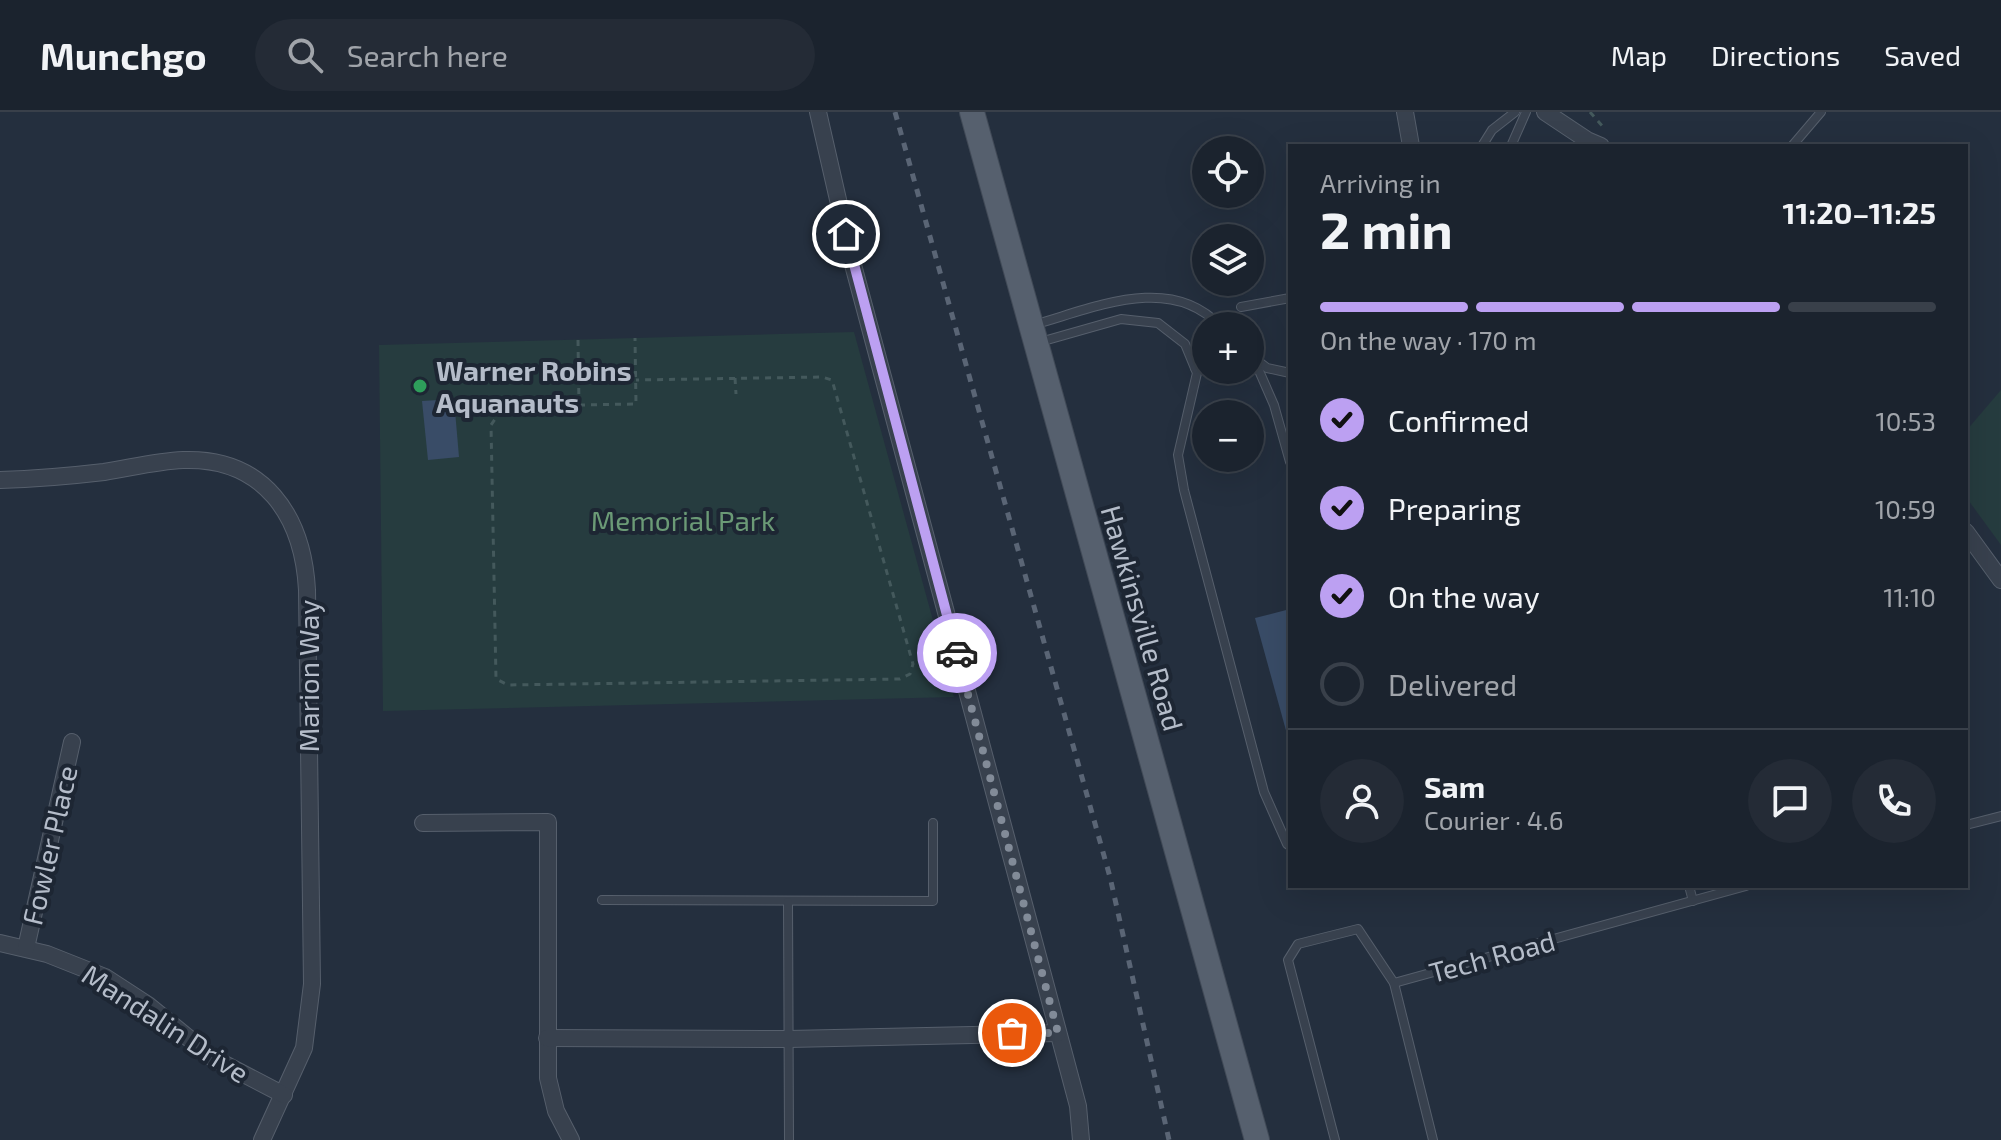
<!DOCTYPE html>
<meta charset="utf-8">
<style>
:root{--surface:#1b232e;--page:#242b36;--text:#f1f3f6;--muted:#a0a4aa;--line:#39404a;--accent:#bca0f2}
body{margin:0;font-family:"Exo 2",sans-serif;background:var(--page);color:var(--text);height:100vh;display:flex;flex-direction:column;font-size:30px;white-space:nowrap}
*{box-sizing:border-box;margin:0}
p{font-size:26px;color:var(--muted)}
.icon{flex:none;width:44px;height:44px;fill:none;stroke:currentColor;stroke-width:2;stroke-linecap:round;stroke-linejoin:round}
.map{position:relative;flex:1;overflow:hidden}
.drawer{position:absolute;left:1288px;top:32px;width:680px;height:744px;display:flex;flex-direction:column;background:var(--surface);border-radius:0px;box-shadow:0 8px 32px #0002,0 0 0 2px var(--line)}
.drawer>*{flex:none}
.buttons{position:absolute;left:1192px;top:24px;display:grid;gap:16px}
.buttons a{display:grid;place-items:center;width:72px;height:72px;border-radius:50%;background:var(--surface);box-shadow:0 8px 32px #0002,0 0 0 2px var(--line);font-size:40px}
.pin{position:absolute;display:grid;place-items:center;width:68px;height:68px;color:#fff;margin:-34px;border:4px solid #fff;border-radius:50%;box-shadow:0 2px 8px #0007}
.courier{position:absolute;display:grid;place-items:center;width:80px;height:80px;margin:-40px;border:6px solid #bca0f2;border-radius:50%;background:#fff;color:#222;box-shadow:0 2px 10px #0007}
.summary em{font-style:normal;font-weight:700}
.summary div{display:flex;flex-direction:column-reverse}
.summary{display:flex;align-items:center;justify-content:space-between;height:136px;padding:0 32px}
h1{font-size:52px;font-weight:700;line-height:60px}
.bar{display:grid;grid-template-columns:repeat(4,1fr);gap:12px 8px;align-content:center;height:96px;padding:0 32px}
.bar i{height:10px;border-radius:6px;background:var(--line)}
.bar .selected{background:var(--accent)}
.bar p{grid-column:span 4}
.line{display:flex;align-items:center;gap:20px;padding:0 32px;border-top:2px solid var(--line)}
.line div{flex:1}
.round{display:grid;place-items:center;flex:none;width:84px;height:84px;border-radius:42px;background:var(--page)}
ol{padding:0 32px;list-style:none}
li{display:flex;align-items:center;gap:24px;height:88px}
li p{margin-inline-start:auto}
li .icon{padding:8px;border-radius:50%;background:var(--accent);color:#111;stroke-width:4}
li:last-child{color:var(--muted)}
li i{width:44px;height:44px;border:4px solid var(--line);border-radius:50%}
header{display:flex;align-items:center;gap:48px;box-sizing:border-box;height:112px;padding:0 40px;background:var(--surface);border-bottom:2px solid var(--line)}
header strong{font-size:38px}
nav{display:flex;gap:44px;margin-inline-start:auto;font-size:28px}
.search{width:560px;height:72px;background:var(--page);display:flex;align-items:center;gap:20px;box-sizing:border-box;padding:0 28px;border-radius:44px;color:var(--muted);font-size:30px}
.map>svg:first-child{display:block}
.green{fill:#263c3f}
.water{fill:#394c67}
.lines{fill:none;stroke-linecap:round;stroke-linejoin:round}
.lane-casing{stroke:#565f6c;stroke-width:10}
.street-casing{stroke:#565f6c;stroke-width:18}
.primary-casing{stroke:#414a57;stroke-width:26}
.path{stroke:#44595c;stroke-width:3;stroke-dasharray:6 6;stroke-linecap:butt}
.lane{stroke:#38414e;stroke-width:8}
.street{stroke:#38414e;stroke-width:16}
.primary{stroke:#56606e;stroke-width:24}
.rail{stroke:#5a6575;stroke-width:5;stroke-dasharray:8 8;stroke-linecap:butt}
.done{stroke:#828b98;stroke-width:8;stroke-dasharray:0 14.4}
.route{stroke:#bca0f2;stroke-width:10}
.leisure-dot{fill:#2e9e5b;stroke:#1d2633;stroke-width:3}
.labels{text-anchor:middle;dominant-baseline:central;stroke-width:8;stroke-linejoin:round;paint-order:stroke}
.poi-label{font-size:28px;font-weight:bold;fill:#b4bcc9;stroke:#1d2633;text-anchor:start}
.park-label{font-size:28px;fill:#6b9a76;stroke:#1d2633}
.street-label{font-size:28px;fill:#b4bcc9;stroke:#1d2633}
</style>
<header>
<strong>Munchgo</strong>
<div class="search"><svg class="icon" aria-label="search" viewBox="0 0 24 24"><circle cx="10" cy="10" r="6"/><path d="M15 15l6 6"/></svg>Search here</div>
<nav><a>Map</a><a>Directions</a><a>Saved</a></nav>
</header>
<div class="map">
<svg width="2001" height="1028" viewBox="0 0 2001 1028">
<rect width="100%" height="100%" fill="#242f3e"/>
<g class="green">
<polygon points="854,220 954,585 383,599 379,233"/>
<polygon points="2001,278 2001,433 1966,385 1966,319"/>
</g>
<g class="water">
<polygon points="454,287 459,345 428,348 422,289"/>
<polygon points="1290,497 1290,633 1255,506"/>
</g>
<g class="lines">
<defs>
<g id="lane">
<polyline points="1482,34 1492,18 1515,0"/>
<polyline points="1511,34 1526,0"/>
<polyline points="1792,34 1821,0"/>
<polyline points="1241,195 1290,186"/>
<path d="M1033,213c59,-16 137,-53 187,1"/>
<polyline points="1040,230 1121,207 1158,211 1185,232 1197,261 1178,343 1184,378 1264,680 1287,732 1290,734"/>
<polyline points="1253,245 1274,293 1290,350"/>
<polyline points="1254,246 1267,256 1290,261"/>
<polyline points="1195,256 1206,244"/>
<polyline points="1966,713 2001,704"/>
<polyline points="1689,774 1693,789"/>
<polyline points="602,788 933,789 933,711"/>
<polyline points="788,790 789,1028"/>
<polyline points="1335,1028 1288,848 1298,832 1358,817 1394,871"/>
<polyline points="1433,1028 1394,871 1746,774"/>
</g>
<g id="street">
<polyline points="818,0 852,149 1078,994 1081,1028"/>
<polyline points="1405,0 1411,34"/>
<polyline points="1545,0 1587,28 1601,34"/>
<path d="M0,368c35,-1 70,-4 104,-8 26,-4 53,-11 79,-12 81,-3 120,56 124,130l5,394 -8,64 -42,92"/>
<polyline points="1966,420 2001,468"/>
<polyline points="423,711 548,710 548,966 556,999 571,1028"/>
<polyline points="0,831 47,842 105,865 148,893 213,946 284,983"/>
<polyline points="26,836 72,630"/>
<polyline points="547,926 789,927 1058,921"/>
</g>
<polyline id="primary" points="972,0 1257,1028"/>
</defs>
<use href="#lane" class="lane-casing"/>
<use href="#street" class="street-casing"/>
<use href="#primary" class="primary-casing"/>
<g class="path">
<polyline points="1590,0 1604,16"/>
<polyline points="578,228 579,293 574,300 504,301 498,303 491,313 496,567 508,573 900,567 910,562 913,552 832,268 822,265 636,268"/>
<polyline points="735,266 736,282"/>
<polyline points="579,293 636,292 635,226"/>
</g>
<use href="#lane" class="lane"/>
<use href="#street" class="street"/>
<use href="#primary" class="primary"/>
<polyline class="rail" points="895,0 1110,765 1169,1028"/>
</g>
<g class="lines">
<polyline class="done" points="957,541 1058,921 1012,921"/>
<polyline class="route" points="846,122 957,541"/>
</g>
<circle class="leisure-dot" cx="420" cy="274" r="8"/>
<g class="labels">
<g class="poi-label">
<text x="436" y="258">Warner Robins<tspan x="436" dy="32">Aquanauts</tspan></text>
</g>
<g class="park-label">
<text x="683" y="408">Memorial Park</text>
</g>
<g class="street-label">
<text transform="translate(1143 506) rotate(74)">Hawkinsville Road</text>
<text transform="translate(308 564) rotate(-90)">Marion Way</text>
<text transform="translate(49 733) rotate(-77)">Fowler Place</text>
<text transform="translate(1492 844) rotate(-15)">Tech Road</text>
<text transform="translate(166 911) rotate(33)">Mandalin Drive</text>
</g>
</g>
</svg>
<div class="buttons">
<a><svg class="icon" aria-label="locate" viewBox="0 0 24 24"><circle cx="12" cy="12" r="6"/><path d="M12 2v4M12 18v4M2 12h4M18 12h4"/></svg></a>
<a><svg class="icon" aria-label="layers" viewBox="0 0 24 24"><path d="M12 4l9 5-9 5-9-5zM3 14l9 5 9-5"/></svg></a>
<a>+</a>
<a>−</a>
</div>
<div class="pin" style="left:1012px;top:921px;background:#ea580c"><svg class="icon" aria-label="bag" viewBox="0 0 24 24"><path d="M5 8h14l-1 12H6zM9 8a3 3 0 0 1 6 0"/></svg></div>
<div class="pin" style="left:846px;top:122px;background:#1f2937"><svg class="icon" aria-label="home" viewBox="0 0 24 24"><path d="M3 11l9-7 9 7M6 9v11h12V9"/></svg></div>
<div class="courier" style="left:957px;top:541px"><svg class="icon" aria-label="car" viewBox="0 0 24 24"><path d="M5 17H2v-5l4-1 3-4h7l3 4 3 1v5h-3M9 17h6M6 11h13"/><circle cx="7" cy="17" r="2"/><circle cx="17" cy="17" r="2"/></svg></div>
<section class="drawer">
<div class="summary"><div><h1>2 min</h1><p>Arriving in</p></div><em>11:20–11:25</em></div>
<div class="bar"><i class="selected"></i><i class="selected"></i><i class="selected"></i><i></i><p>On the way · 170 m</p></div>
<ol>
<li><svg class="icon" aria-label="check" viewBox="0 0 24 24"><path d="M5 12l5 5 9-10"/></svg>Confirmed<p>10:53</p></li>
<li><svg class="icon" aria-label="check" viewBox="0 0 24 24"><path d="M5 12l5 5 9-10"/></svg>Preparing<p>10:59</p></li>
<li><svg class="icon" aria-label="check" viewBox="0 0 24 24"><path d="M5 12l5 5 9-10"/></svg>On the way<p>11:10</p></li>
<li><i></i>Delivered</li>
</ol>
<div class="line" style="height:144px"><a class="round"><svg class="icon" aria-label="person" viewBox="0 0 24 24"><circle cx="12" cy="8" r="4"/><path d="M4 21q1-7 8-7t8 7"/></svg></a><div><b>Sam</b><p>Courier · 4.6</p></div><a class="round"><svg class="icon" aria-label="chat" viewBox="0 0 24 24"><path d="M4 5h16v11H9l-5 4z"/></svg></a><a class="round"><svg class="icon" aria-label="phone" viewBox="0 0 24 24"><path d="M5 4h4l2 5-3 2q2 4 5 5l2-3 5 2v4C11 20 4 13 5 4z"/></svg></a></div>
</section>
</div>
